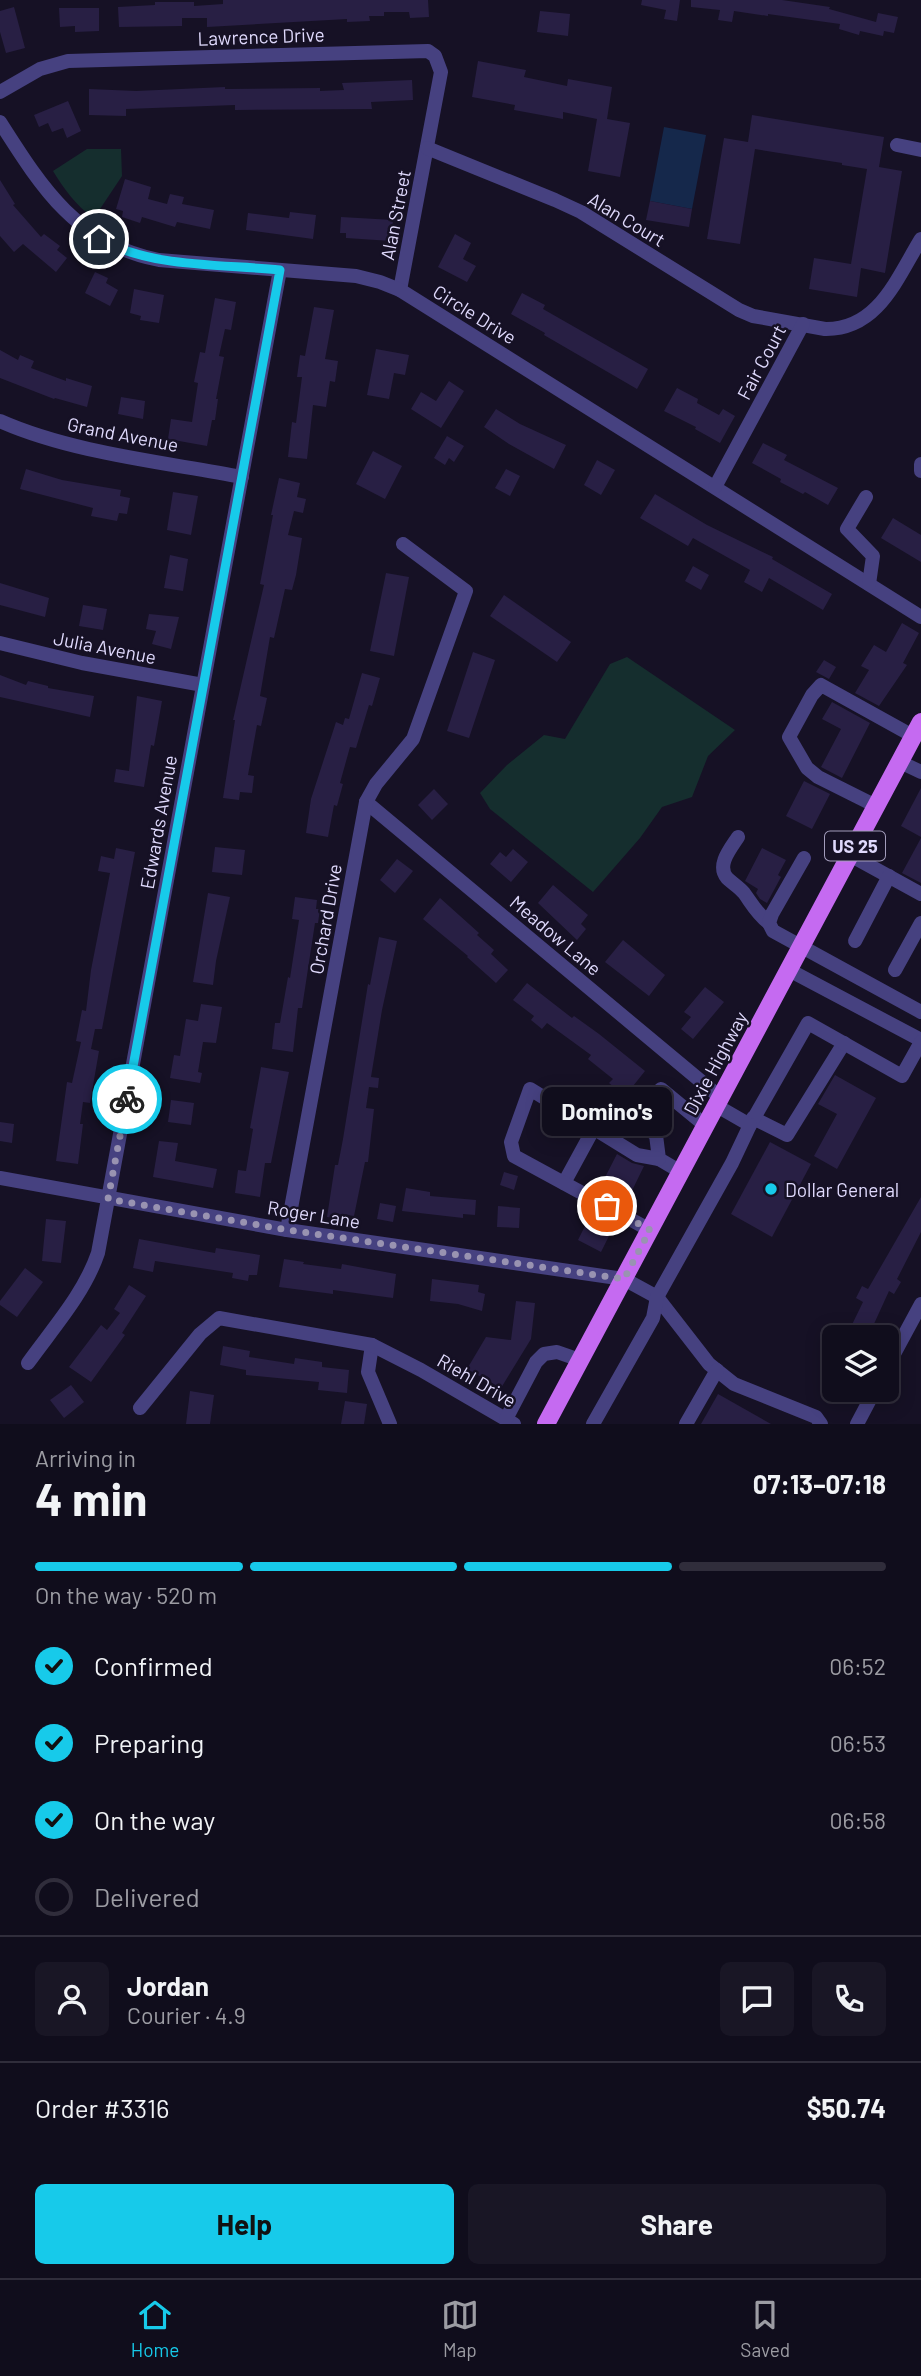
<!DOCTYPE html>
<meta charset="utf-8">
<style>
:root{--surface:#100d1c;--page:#191625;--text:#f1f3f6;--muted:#9c9ca3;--line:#302d3b;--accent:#17caea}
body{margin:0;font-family:Barlow,sans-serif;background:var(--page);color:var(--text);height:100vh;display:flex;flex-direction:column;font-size:26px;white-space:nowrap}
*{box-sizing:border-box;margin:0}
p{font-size:23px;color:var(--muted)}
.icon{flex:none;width:38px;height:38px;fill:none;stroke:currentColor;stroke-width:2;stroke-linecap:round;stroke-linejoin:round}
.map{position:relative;height:1424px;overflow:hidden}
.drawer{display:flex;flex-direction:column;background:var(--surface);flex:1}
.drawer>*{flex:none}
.controls{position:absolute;left:822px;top:1325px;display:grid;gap:14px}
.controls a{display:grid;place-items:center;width:77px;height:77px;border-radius:10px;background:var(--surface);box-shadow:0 4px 18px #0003,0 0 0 2px var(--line);font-size:35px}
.pin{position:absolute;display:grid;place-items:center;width:60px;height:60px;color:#fff;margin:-30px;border:4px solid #fff;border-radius:50%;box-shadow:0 2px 7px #0007}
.courier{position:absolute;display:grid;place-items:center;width:70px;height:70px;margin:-35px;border:5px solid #17caea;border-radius:50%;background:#fff;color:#222;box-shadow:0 2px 9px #0007}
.bubble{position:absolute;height:49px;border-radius:10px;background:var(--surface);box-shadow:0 4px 18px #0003,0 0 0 2px var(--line);font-size:23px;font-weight:700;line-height:49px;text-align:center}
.headline em{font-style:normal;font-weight:700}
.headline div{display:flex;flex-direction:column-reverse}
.headline{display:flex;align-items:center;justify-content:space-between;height:119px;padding:0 35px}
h1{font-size:46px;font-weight:700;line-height:52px}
.bar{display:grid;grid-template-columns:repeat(4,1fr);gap:10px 7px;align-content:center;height:84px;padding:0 35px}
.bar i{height:9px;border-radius:5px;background:var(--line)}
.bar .current{background:var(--accent)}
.bar p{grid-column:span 4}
.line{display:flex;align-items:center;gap:18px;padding:0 35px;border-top:2px solid var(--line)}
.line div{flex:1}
.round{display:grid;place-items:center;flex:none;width:74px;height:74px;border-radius:10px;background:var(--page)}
ol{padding:0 35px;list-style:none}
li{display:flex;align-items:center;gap:21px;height:77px}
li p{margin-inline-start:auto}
li .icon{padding:7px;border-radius:50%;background:var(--accent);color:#111;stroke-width:4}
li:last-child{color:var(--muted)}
li i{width:38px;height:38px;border:4px solid var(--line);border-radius:50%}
.cta{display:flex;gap:14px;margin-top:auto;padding:14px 35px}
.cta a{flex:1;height:80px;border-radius:10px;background:var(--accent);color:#111;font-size:28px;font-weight:700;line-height:80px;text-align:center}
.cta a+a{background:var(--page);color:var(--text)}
.tabs{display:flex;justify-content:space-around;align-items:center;height:98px;border-top:2px solid var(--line);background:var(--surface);font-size:19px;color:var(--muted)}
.tabs a{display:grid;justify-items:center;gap:4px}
.tabs .current{color:var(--accent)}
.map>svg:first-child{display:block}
.green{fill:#152e2e}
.water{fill:#15284b}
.building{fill:#281f44}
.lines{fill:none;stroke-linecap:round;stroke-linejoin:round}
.minor{stroke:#464180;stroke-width:14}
.major{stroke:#c56af1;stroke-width:18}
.done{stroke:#9993b1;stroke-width:7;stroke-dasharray:0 12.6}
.route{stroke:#17caea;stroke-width:9}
.poi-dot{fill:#17caea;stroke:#161125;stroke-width:2.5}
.labels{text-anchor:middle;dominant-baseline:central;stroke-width:5;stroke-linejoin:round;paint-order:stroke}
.shield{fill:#161125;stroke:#a39dbc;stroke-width:2}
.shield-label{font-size:18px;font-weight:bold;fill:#dfd9fc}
.street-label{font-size:19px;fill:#dfd9fc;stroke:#161125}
.poi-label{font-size:19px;fill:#dfd9fc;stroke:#161125;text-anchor:start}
</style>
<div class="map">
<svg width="921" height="1424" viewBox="0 0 921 1424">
<rect width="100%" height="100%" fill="#161125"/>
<g class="green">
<path d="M87,149h34l1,27 -28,42c-18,-12 -30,-29 -41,-47z"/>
<polygon points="627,657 735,730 708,756 692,797 662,807 640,838 593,892 490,809 480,793 507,765 544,735 565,739 610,664"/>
</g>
<polygon class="water" points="664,127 706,135 692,209 650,201"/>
<g class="building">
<polygon points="223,0 428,0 429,17 410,18 409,12 384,12 384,16 369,16 370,21 347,22 347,19 207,27 207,18 182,18 182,26 119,27 118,7 155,5 155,2 194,2 194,6 223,4"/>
<polygon points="642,0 680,0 677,21 664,19 666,10 641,5"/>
<polygon points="691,0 782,0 830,7 829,9 876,22 878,13 898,17 894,33 884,31 883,36 860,31 859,35 839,29 840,24 768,14 768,16 734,11 732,22 718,20 720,10 691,7"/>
<polygon points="14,7 25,48 6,53 0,32 0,11"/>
<polygon points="59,8 99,8 99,31 75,32 75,26 60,27"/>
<polygon points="540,11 570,14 568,36 537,32"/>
<polygon points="478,61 526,70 524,77 567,86 568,79 612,87 607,119 630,123 620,177 588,171 597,119 563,112 563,119 514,110 515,105 472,97"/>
<polygon points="412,80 413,100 371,102 372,109 235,110 235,105 126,109 126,116 89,115 89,89 136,91 225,87 225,89 320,88 320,91 344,90 342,83"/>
<polygon points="68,101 81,131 67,138 63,128 52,132 48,123 39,127 34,115"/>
<polygon points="752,115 884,137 879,167 902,171 885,273 861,268 857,297 809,289 814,258 851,264 867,169 842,165 842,163 755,149 740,244 707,239 724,138 748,142"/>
<polygon points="125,179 151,187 148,199 167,204 170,194 184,197 182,204 214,210 210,229 177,222 175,227 142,217 140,223 122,217 123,211 116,209"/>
<polygon points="0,180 15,204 13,205 41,237 44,234 60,246 57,250 67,258 56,272 23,244 14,252 0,236"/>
<polygon points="650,201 692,209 689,227 646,220"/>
<polygon points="290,212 316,215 313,239 246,230 248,213 289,218"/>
<polygon points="341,217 393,220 391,241 346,238 346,233 340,233"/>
<polygon points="455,234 471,243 463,259 476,266 467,282 438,267"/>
<polygon points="95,272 108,278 106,283 118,290 110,306 85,293"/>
<polygon points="134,289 164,295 159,323 140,320 141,316 130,313"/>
<polygon points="522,293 545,305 543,309 648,369 637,389 544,335 545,333 511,314"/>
<polygon points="215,298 236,302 231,330 225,329 219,356 224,357 216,399 218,399 215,420 212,420 207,446 168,439 171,419 192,422 198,383 194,382 200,352 205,353"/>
<polygon points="314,307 334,310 325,359 338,361 335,382 330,381 326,407 313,405 307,459 288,457 292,422 296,423 302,377 297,377 300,355 305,356"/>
<polygon points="376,349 409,355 405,375 394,373 389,399 367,395"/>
<polygon points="0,350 18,360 20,355 34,361 31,368 66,381 66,378 92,386 87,407 55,398 54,399 0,378"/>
<polygon points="449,381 464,391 441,428 411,409 421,392 436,401"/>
<polygon points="677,388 698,399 697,403 719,415 723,409 735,416 720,443 695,429 696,427 664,411"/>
<polygon points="121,397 145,401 143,419 118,414"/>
<polygon points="496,409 520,424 566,445 554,469 509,444 484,427"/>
<polygon points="447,436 464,446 454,462 449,458 445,465 434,458"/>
<polygon points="763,443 787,455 784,460 838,488 828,505 805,492 803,494 780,482 781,479 752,463"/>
<polygon points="373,451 402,466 385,499 356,484"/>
<polygon points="597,460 615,470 601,495 584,485"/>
<polygon points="26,469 62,480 121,490 120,496 130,498 127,514 119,513 117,521 91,516 93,508 20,489"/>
<polygon points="506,469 520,476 510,496 495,488"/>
<polygon points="279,478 300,483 297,497 306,499 303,513 294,511 288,535 302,538 296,575 292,590 285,589 274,638 270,637 260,696 267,698 261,726 257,725 248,775 254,776 252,793 240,792 239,800 223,798 235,720 233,720 264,585 260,584 273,515 271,515"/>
<polygon points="173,492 198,496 191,535 167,530"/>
<polygon points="655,494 707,525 773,557 772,559 832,594 823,610 769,578 762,592 744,582 750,570 693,538 688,546 640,518"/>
<polygon points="893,518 921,535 921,562 881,538"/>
<polygon points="170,555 188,559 183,591 164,588"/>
<polygon points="693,566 709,575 701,590 685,581"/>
<polygon points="386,573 409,577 394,656 370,651"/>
<polygon points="0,583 49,598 45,617 0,605"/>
<polygon points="504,595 571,642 557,662 490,616"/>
<polygon points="83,605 107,609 103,630 79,626"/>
<polygon points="149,614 179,617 171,649 152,644 156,631 146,629"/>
<polygon points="902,623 919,633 903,663 907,665 879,706 855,693 869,670 861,666 874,645 886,652"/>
<polygon points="473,652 495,660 469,738 447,731"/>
<polygon points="824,660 836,667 829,679 816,672"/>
<polygon points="362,673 380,678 372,706 369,705 356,748 350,747 340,783 343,784 337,806 334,805 328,837 306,833 311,799 336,722 343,725 345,718 349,719"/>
<polygon points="0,675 26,685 28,681 48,686 48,688 94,696 90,717 0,697"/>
<polygon points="137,696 162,701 154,746 151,745 144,787 114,782 116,769 129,771"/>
<polygon points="832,702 870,723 842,778 821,767 841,729 822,719"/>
<polygon points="804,781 830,794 812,829 786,816"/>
<polygon points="921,788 921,837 901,826"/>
<polygon points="434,789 448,804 432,820 418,805"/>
<polygon points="921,838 921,883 902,873"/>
<polygon points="215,847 245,850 242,875 212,872"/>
<polygon points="116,848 135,852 102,1029 95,1029 91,1049 99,1051 90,1103 83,1102 80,1124 83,1124 78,1164 56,1161 67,1082 72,1083 81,1042 76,1041 82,1010 86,1011 91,970 110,873 98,871 101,856 114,859"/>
<polygon points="762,848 786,860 778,875 781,877 767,903 760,899 756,893 758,889 745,881"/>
<polygon points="513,849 528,862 511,882 490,864 500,852 506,857"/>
<polygon points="397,859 413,871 395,893 380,880"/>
<polygon points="553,885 588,915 581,924 586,929 577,940 538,903"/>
<polygon points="208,893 230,897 216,961 213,985 193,982"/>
<polygon points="295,897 317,900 316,909 320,909 318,923 315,923 302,1008 298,1008 293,1052 272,1049 275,1023 280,1023 288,977 290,978 299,920 292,919"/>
<polygon points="440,898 479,933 477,935 494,950 491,954 508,970 496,983 467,957 468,956 423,919"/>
<polygon points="379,937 397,941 382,1010 371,1077 379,1078 378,1088 369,1087 366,1108 374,1109 368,1162 365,1162 354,1216 341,1214 340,1219 327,1217 335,1165 338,1165 343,1139 368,984 370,985"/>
<polygon points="623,940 665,975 649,996 605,962"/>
<polygon points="527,983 572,1018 574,1016 599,1034 645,1071 625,1096 609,1083 613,1079 588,1059 591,1055 547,1023 542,1029 531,1020 534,1016 513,1000"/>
<polygon points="705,987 724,1002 693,1039 681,1029 691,1017 684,1012"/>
<polygon points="201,1004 222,1007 216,1043 203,1042 198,1072 202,1073 200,1083 170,1078 174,1055 180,1056 186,1019 198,1021"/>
<polygon points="261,1067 289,1072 271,1163 265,1163 260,1197 235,1193 238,1170 246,1171 253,1129 250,1128"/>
<polygon points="835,1075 876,1098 837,1169 814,1156 837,1114 818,1104"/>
<polygon points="171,1100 194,1103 191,1125 168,1122"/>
<polygon points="0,1122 14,1124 12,1143 0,1141"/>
<polygon points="159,1141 178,1143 175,1161 217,1169 213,1188 153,1177"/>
<polygon points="770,1142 811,1164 772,1237 731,1214"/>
<polygon points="617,1154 632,1163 644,1166 625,1205 598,1191"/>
<polygon points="504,1172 518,1176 514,1190 500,1185"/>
<polygon points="406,1188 430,1192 430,1196 476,1200 475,1215 463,1214 463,1218 402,1211"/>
<polygon points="921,1197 921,1232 897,1279 901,1282 894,1294 889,1291 868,1337 846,1337 863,1302 856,1298 862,1286 868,1289"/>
<polygon points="380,1203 396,1206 393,1222 377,1219"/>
<polygon points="498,1206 520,1208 519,1228 497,1227"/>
<polygon points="593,1210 604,1216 602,1220 614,1226 601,1252 578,1240"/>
<polygon points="46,1219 66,1221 61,1263 42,1261"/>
<polygon points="139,1239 215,1253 216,1248 260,1255 257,1275 249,1275 248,1281 232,1278 233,1273 155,1261 153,1272 133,1268"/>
<polygon points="284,1259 304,1262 303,1264 341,1269 342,1264 396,1274 393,1298 333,1290 333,1294 279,1287"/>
<polygon points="25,1268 43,1282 17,1317 0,1305 0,1301"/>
<polygon points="432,1279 479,1285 478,1292 485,1294 482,1311 458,1304 430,1301"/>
<polygon points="129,1285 146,1296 122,1333 125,1335 91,1382 69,1367 101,1325 107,1330 120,1313 114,1309"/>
<polygon points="516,1301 535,1303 531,1339 501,1388 467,1369 486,1337 511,1340"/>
<polygon points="223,1346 250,1351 249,1357 294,1364 295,1358 322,1362 322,1367 349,1370 347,1393 318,1390 319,1382 246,1375 246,1370 220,1365"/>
<polygon points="71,1385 84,1402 64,1418 50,1400"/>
<polygon points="190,1391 214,1395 210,1424 186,1424"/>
<polygon points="718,1394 771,1424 701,1424"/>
<polygon points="345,1401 367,1404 364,1424 341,1424"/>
</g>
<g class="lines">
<g class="minor">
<polyline points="0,92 40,69 68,61 428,51 435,56 441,72 400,290"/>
<path d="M0,122c42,66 77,122 159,138l197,16 24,6 20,8 521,327"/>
<polyline points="897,145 921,150"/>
<path d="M427,148l128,52 26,12 158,98 14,6 72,13c53,1 72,-51 96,-90"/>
<path d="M0,421c72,32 164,41 242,56"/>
<polyline points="921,464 921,471"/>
<polyline points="715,487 803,324"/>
<polyline points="866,497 847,529 873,556 869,584"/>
<polyline points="0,643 82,663 203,685"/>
<polyline points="900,762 921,772"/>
<polyline points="366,802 721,1098"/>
<polyline points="876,806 818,777 807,768 789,737 812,695 821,685 913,736"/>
<path d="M738,837c-7,11 -22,28 -11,41 5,5 12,9 17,15 8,11 13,21 25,30"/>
<polyline points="850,855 921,894"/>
<polyline points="804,858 772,914 769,923 773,931 921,1012"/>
<polyline points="855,941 889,876"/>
<polyline points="789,970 921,1040"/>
<polyline points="895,970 921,923"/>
<polyline points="623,1108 635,1118 661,1089 706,1126"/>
<polyline points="635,1118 656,1135 659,1159 681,1172"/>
<polyline points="753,1118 787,1135 844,1043"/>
<polyline points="750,1125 808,1023 902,1076 921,1042"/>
<polyline points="0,1178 287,1230 624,1279 657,1297 709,1364 734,1384 816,1417 821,1424"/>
<polyline points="564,1183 594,1128"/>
<polyline points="287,1230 366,802 376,784 413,739 466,591 403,544"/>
<polyline points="650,1230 514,1156 511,1142 530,1089 637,1155 659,1159"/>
<polyline points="372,1345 368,1372 390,1424"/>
<path d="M28,1363c25,-35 56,-69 70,-110l182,-983"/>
<polyline points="887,1367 921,1304"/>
<polyline points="140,1408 200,1334 219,1318 372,1345 421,1370 514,1424"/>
<polyline points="506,1419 536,1362 544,1354 557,1352 580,1360"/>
<polyline points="593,1424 653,1318 657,1297 732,1163 750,1125 717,1106"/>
<polyline points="686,1424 717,1370"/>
<polyline points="857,1424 875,1390"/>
</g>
<polyline class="major" points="546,1424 921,722"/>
</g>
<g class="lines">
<polyline class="done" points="127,1099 108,1199 288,1230 624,1279 650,1230 607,1206"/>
<path class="route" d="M99,239c53,29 121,25 181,31l-153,829"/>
</g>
<circle class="poi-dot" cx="771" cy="1189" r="7"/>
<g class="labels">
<rect class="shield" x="825" y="831.5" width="60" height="29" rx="5"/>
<g class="shield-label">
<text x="855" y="846">US 25</text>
</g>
<g class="street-label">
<text transform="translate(261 36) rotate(-2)">Lawrence Drive</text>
<text transform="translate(395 215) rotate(-79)">Alan Street</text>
<text transform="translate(627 219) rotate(31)">Alan Court</text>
<text transform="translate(475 314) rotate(32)">Circle Drive</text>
<text transform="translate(761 362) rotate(-62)">Fair Court</text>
<text transform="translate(123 434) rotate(11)">Grand Avenue</text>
<text transform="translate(105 647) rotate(11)">Julia Avenue</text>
<text transform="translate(158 822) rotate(-80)">Edwards Avenue</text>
<text transform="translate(325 919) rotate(-80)">Orchard Drive</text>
<text transform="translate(556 935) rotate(40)">Meadow Lane</text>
<text transform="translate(715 1063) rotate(-62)">Dixie Highway</text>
<text transform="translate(314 1214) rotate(9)">Roger Lane</text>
<text transform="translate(477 1380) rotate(30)">Riehl Drive</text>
</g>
<g class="poi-label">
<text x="785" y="1189">Dollar General</text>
</g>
</g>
</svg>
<div class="controls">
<a><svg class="icon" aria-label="layers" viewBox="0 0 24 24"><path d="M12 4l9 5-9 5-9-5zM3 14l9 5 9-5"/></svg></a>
</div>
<div class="pin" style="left:607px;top:1206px;background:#ea580c"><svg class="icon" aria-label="bag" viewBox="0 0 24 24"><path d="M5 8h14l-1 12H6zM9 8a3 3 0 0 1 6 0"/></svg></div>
<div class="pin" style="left:99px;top:239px;background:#1f2937"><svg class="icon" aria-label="home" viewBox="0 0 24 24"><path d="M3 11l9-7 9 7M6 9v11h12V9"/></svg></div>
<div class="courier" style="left:127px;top:1099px"><svg class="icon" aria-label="bike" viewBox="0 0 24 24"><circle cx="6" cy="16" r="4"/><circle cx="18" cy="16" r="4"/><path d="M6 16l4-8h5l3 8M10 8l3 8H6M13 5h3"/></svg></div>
<div class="bubble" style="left:542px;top:1087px;width:130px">Domino's</div>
</div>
<section class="drawer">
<div class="headline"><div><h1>4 min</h1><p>Arriving in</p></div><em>07:13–07:18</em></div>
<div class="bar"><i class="current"></i><i class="current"></i><i class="current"></i><i></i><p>On the way · 520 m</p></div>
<ol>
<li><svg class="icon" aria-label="check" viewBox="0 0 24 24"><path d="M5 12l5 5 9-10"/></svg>Confirmed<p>06:52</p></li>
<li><svg class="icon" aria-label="check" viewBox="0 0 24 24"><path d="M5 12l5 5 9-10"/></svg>Preparing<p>06:53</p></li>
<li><svg class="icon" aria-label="check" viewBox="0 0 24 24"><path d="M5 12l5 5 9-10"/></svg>On the way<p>06:58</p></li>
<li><i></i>Delivered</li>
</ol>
<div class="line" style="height:126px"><a class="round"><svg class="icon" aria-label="person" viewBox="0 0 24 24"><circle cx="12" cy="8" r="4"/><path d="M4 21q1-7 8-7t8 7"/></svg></a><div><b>Jordan</b><p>Courier · 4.9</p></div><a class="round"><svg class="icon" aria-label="chat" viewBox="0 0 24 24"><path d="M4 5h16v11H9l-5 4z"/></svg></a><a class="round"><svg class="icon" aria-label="phone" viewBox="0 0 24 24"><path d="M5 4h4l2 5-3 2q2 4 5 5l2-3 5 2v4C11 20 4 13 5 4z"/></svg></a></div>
<div class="line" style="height:91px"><div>Order #3316</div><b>$50.74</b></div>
<div class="cta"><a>Help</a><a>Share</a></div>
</section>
<nav class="tabs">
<a class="current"><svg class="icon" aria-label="home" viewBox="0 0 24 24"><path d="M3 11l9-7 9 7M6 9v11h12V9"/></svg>Home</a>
<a><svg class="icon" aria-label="map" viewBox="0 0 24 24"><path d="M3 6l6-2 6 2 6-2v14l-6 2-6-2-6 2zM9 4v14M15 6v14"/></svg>Map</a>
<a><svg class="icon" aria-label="saved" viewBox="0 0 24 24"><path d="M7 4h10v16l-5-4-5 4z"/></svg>Saved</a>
</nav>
